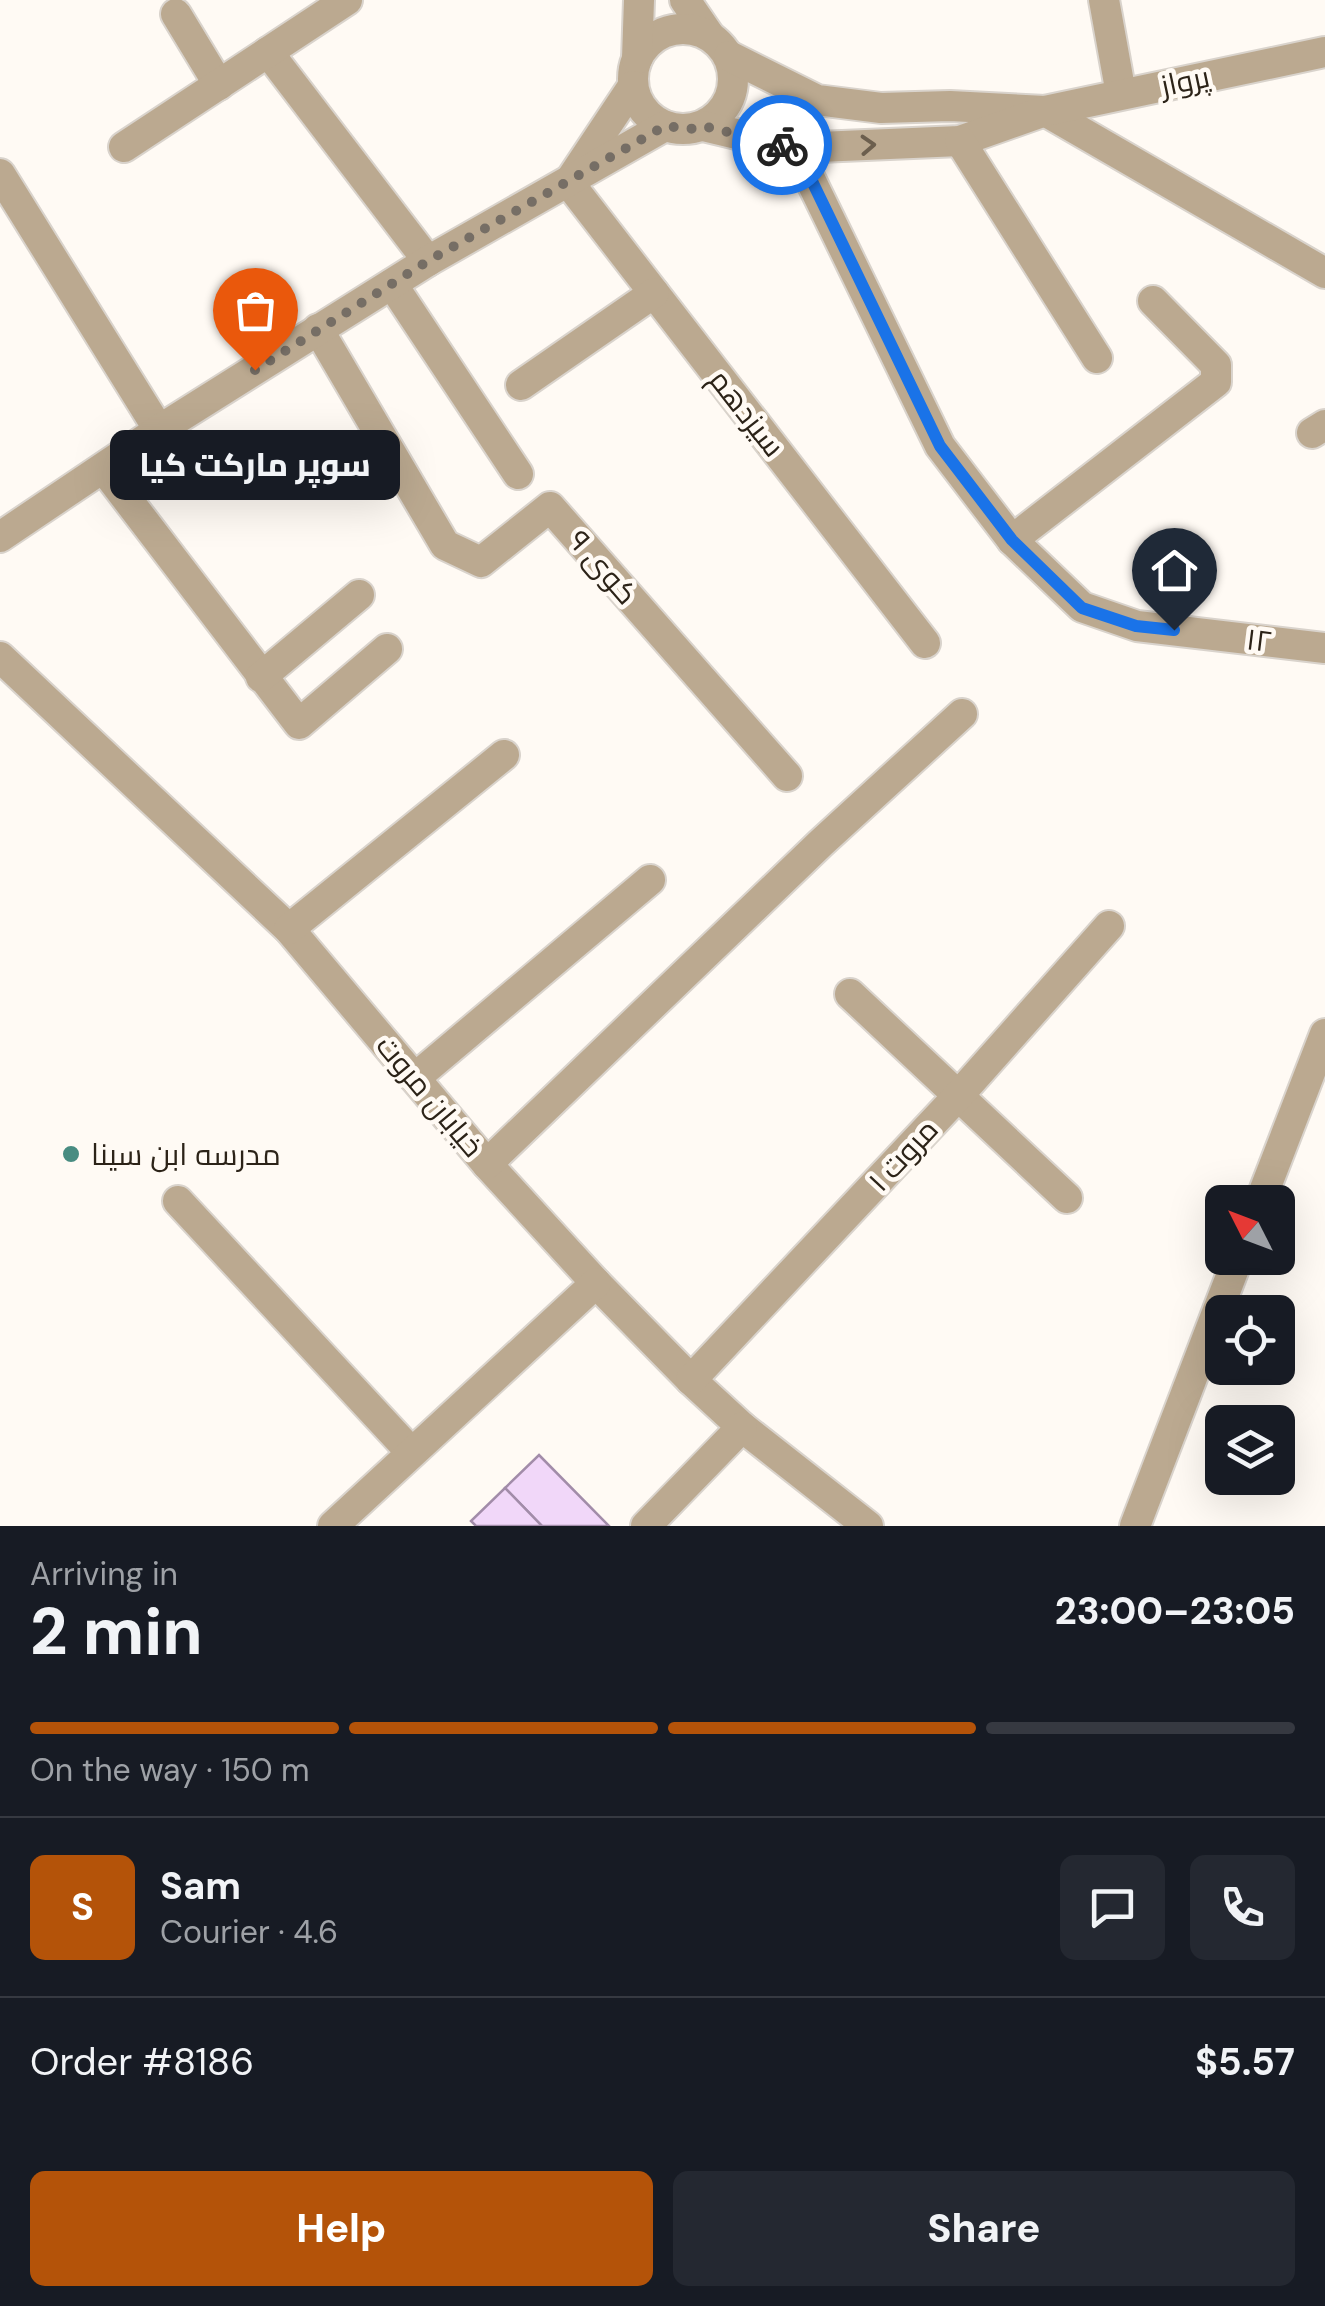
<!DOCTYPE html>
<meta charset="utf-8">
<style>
:root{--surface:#171b24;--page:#242831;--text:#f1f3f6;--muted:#9ea1a6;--line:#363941;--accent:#b45309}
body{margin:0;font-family:"DM Sans",Cairo,sans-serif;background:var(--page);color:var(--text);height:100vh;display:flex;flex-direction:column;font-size:38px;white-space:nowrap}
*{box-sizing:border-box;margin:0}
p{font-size:32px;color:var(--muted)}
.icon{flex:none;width:55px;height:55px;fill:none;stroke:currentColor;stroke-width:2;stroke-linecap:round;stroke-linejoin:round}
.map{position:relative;height:1526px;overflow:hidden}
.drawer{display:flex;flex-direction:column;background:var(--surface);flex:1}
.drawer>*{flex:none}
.needle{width:65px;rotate:312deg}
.controls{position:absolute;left:1205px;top:1185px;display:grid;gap:20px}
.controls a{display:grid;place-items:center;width:90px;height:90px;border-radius:15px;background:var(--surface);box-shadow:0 10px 40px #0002;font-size:50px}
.pin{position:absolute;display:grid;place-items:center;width:85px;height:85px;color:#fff;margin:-102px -42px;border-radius:50% 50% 50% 0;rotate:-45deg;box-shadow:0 0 10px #0007}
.pin .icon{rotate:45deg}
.courier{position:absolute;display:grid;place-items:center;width:100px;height:100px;margin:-50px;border:8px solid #1a73e8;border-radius:50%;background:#fff;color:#222;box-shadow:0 2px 12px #0007}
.bubble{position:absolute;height:70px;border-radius:15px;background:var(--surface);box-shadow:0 10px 40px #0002;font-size:32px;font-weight:800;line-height:70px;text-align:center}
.head em{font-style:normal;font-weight:800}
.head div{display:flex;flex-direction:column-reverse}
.head{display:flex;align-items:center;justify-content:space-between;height:170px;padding:0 30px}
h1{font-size:65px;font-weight:800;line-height:75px}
.bar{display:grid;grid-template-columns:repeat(4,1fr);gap:15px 10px;align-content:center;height:120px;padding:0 30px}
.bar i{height:12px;border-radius:8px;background:var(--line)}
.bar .active{background:var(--accent)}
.bar p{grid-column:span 4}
.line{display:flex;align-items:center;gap:25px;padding:0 30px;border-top:2px solid var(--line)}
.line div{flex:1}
.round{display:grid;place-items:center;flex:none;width:105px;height:105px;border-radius:15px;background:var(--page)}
.button{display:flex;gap:20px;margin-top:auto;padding:20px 30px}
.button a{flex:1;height:115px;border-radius:15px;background:var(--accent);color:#fff;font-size:40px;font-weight:800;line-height:115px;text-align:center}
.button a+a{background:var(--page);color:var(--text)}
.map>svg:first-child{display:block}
.building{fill:#f1d7f9;stroke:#a28ca9;stroke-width:2.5}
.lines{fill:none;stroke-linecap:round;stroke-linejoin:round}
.minor-casing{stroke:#d9d3cc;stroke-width:34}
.minor{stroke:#bba990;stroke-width:30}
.oneway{stroke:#6c5f4e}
.done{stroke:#766e65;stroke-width:10;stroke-dasharray:0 18}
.route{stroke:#1a73e8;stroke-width:12}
.poi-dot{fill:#488c81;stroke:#fffaf4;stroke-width:4}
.labels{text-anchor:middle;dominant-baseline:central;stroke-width:9;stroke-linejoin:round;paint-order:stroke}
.street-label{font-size:30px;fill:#2c2318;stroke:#fffaf4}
.poi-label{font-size:30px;fill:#2c2318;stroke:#fffaf4;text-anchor:start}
</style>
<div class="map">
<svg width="1325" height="1526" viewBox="0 0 1325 1526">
<rect width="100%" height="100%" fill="#fffaf4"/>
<g class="building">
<polygon points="539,1455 609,1526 542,1526 505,1488"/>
<polygon points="505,1488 542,1526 476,1526 471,1521"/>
</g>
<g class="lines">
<defs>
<g id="minor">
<polyline points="685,0 709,35"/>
<polyline points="1104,0 1121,94"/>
<polyline points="176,14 219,85"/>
<circle cx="683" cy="79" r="50"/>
<polyline points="268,52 428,261"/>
<polyline points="729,56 817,100 881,108 950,106 1045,111 1325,273"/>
<polyline points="637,59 639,0"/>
<polyline points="703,126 795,148 960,141 1045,111 1325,52"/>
<polyline points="960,141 1097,358"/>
<polyline points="124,147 347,0"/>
<polyline points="795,148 940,446 1012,540 1082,607 1137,626 1325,648"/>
<polyline points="0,174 159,430"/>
<polyline points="573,176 633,86"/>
<polyline points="569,183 925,643"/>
<polyline points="392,284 518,474"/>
<polyline points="318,329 445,545 481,562 550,507 787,776"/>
<polyline points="521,385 654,293"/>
<polyline points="1312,433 1325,425"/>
<polyline points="104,469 299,724 387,649"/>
<polyline points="0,537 159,430 428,261 665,126"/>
<polyline points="1012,540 1216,382 1216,365 1153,301"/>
<polyline points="0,657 289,929 487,1164 596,1283 691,1380 742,1427 868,1526"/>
<polyline points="261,677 359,595"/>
<polyline points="289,929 504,755"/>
<polyline points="850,994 1067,1198"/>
<polyline points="415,1078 650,880"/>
<polyline points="487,1164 821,843 962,714"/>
<polyline points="178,1201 411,1452"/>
<polyline points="1260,1202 1325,1034"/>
<polyline points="691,1380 958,1096 1109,926"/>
<polyline points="333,1526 596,1283"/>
<polyline points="646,1526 742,1427"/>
<polyline points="1135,1526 1238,1258"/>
</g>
</defs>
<use href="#minor" class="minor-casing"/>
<use href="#minor" class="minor"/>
</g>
<defs><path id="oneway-chevron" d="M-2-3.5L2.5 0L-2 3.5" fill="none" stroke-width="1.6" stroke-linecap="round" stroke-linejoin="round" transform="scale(2.5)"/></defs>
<use class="oneway" href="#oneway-chevron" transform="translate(868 145) rotate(-3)"/>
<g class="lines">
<polyline class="done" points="255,370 428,261 665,126 690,129 703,126 782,145"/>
<polyline class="route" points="782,145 796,148 940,446 1012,540 1082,608 1136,626 1174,630"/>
</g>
<circle class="poi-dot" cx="71" cy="1154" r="10"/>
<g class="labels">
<g class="street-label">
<text transform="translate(1185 81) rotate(-12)">پرواز</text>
<text transform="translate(747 413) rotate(52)">سیزدهم</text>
<text transform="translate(603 567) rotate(49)">کوی ۹</text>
<text transform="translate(1259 640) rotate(7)">۱۲</text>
<text transform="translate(430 1096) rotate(50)">خیابان مروت</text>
<text transform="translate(903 1155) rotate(-47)">مروت ۱</text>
</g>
<g class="poi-label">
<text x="91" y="1154">مدرسه ابن سینا</text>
</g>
</g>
</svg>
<div class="controls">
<a><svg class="needle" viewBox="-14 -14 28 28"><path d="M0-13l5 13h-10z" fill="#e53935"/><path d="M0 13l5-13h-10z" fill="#9ea1a6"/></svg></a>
<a><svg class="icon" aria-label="locate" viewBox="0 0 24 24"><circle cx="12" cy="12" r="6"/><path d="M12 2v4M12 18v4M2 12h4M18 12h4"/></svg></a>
<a><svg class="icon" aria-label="layers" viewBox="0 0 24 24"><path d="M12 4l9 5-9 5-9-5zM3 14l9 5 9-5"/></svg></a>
</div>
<div class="pin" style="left:255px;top:370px;background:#ea580c"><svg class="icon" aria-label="bag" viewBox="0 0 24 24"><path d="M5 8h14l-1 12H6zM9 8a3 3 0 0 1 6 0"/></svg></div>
<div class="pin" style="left:1174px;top:630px;background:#1f2937"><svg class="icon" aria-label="home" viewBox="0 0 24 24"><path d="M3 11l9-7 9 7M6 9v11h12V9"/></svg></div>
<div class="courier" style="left:782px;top:145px"><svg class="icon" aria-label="bike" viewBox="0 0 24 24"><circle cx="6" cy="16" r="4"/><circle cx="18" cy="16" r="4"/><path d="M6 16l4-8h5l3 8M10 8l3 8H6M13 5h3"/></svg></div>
<div class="bubble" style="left:110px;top:430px;width:290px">سوپر مارکت کیا</div>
</div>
<section class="drawer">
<div class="head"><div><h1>2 min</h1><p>Arriving in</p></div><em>23:00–23:05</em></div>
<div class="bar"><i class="active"></i><i class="active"></i><i class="active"></i><i></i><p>On the way · 150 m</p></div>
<div class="line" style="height:180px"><b class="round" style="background:var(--accent);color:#fff">S</b><div><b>Sam</b><p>Courier · 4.6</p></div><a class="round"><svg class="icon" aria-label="chat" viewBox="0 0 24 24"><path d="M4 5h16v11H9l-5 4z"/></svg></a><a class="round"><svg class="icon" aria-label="phone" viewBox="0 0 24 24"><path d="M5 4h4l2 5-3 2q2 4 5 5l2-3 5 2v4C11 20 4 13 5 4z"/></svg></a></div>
<div class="line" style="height:130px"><div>Order #8186</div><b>$5.57</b></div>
<div class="button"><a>Help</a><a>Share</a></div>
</section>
